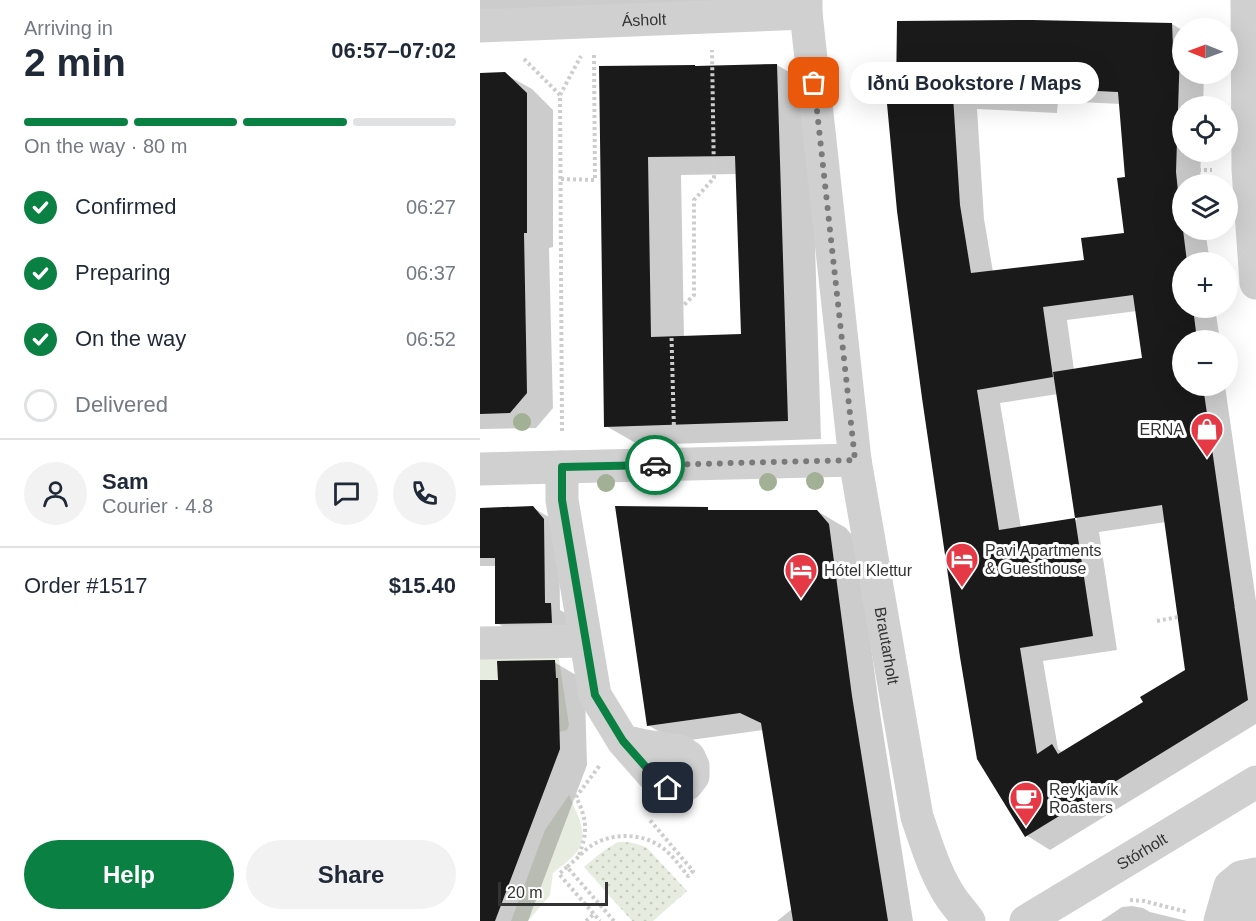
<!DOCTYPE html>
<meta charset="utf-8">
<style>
:root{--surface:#fff;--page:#f2f2f3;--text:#1f2937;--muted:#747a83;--line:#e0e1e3;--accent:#0b8043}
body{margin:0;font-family:Arial,sans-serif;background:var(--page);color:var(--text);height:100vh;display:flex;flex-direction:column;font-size:22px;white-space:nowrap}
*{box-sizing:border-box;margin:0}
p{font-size:20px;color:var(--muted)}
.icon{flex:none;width:33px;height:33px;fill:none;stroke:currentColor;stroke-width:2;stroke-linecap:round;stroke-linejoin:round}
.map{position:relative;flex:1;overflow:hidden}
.details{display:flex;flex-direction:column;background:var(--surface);width:480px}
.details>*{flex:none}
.needle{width:39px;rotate:271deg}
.buttons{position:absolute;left:692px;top:18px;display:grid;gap:12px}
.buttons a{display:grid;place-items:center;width:66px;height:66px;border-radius:50%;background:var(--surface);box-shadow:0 6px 24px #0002;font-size:30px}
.scale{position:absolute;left:18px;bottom:15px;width:110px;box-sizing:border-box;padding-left:6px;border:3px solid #333;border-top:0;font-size:16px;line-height:21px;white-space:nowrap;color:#333;-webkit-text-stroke:4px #fff;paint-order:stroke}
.pin{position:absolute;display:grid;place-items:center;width:51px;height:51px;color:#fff;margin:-26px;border-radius:12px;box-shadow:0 3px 9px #0006}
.courier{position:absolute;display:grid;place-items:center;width:60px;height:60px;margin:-30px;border:4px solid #0b8043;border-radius:50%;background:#fff;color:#222;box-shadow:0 2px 8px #0007}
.bubble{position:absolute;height:42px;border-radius:21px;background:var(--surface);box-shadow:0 6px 24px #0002;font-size:20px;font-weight:700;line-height:42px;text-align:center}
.overview em{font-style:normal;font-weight:700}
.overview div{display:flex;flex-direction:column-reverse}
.overview{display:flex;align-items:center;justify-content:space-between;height:102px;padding:0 24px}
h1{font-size:39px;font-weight:700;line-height:45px}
.bar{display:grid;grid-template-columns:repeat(4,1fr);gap:9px 6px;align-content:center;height:72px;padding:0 24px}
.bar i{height:8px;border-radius:4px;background:var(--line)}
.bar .current{background:var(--accent)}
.bar p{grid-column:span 4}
.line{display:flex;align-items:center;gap:15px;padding:0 24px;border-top:2px solid var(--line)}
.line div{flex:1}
.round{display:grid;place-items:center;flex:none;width:63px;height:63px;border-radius:32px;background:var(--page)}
ol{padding:0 24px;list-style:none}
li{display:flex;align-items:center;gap:18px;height:66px}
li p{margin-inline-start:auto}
li .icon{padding:6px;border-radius:50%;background:var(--accent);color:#fff;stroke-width:4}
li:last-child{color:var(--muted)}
li i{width:33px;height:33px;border:3px solid var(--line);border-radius:50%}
.button{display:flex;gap:12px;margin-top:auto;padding:12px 24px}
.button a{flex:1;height:69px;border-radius:36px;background:var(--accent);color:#fff;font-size:24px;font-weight:700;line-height:69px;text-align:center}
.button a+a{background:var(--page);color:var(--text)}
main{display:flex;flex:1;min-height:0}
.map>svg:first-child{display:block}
.grass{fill:#e6ecdf}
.park{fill:url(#park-dots)}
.shadow{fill:#0003;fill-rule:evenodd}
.building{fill:#1a1a1a;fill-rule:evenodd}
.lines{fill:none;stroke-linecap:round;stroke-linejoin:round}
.path{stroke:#cdcdcd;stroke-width:4;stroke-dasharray:3 3;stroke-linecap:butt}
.minor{stroke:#d0d0d0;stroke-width:33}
.tree{fill:#a2b095}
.done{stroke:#7a7a7a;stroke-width:6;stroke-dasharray:0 10.8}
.route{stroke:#0b8043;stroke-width:8}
.labels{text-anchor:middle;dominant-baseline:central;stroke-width:6;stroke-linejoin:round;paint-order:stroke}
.street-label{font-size:16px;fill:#333;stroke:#fff}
.poi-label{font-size:16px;fill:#333;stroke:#fff;text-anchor:start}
</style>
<main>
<section class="details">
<div class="overview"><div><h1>2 min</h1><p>Arriving in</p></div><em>06:57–07:02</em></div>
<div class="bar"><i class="current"></i><i class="current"></i><i class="current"></i><i></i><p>On the way · 80 m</p></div>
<ol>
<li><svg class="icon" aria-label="check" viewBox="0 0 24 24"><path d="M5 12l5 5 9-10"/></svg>Confirmed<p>06:27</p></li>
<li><svg class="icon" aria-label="check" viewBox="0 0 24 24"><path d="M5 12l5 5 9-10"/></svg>Preparing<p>06:37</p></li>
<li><svg class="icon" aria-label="check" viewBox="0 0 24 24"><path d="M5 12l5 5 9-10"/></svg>On the way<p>06:52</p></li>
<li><i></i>Delivered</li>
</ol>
<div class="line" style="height:108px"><a class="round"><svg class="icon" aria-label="person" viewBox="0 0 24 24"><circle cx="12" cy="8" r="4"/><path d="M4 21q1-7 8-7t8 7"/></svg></a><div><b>Sam</b><p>Courier · 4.8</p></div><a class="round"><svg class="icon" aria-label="chat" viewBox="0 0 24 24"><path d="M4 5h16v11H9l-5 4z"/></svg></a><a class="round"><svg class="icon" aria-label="phone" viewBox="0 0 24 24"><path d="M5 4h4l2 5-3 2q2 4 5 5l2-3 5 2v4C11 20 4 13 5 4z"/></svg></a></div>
<div class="line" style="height:78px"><div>Order #1517</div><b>$15.40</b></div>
<div class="button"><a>Help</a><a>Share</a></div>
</section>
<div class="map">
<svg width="776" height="921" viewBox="0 0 776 921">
<defs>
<pattern id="park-dots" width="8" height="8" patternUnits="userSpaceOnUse" patternTransform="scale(1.5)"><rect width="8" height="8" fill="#e6ecdf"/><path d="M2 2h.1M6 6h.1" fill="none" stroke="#c6cbc0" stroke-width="1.8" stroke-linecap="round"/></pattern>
</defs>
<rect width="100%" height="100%" fill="#fff"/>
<g class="grass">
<polygon points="77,647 89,725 87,730 79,732 78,679 0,680 0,649"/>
<path d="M89,795c7,18 23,42 6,59 -6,7 -15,13 -22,19l-3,22 -22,26h-17l34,-91z"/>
</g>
<path class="park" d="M139,842c11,0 18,1 28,6l40,43 -34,30h-21l-48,-54c11,-9 21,-19 35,-25z"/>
<g class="shadow">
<polygon points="0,0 285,0 0,10"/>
<path d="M692,24l10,6v44h22l-1,32h-21v46h19l-1,32h-18v46h23l5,32h-28v46h33l5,32h-38v46h43l31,215v123l-206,126 -24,-15 -129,-740zM578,101l63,3 5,75 -1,55 -40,28 -92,10 -9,-53 -7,-110 80,4zM657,311l6,49 -69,10 -7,-50zM578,394l19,126 -56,8 -21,-125zM686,522l20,149 -40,31 -83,51 -5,-4 -15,-88 74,-11 -18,-118z"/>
<path d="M297,65l33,19 11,355 -182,6 -33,-19 -5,-358zM257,174l5,162 -58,1 -3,-162z"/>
<polygon points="25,74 52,89 73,110 73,247 69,248 73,408 56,428 0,429 0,75"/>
<polygon points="53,508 69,517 79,529 80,610 87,614 88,631 32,632 17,623 16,566 0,566 0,509"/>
<polygon points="227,509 232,511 337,511 366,528 377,541 400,713 433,921 297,921 312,909 283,730 196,742 168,725"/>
<polygon points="74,662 101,678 105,696 107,765 48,921 0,921 0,682 19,681"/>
<polygon points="652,906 663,908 670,912 707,921 621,921 642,907"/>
</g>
<g class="building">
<path d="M552,20l140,3 1,25h7l-4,124 6,58h1l4,32h-5v46h11l4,32h-15v46h21l45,314 -223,137 -48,-78 -17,-102 -38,-259 -25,-187 -11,-118h10l1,-72zM554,88l84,4 7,85 -8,1 7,55 -43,5 3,22 -113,13 -11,-68 -7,-109 80,4zM653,295l9,63 -89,14 22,146 -76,12 -22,-140 76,-13 -10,-70zM682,505l23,165 -45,27 3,5 -85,52 -6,-10 -15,10 -17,-106 73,-12 -18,-118z"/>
<path d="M297,64l11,357 -184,6 -5,-361 96,-1v1zM255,156l6,178 -90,3 -3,-180z"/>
<polygon points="25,72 47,93 47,233 44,233 47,393 30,413 0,414 0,73"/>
<polygon points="53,506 64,519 65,603 71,603 72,623 15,624 15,558 0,558 0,508"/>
<polygon points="135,506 228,507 228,510 337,510 349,524 372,696 408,921 313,921 281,723 260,713 167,726"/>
<polygon points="75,660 76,678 78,678 80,749 15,921 0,921 0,680 18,680 17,661"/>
</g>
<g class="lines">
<g class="path">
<polyline points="44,59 80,95 82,433"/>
<polyline points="80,95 101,56"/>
<polyline points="718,170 732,170"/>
<polyline points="81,179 115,180 114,55"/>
<polyline points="194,431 191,318 214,295 214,200 234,178 232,50"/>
<polyline points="755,609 767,607"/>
<polyline points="677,621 698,617"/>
<path d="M99,855c9,-24 8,-36 -3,-58l24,-32"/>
<polyline points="87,867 79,874 120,921"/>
<polyline points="650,900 664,901 707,912"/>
<polyline points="106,921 114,914"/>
<path d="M134,921l-47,-54c7,-6 14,-13 21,-19 21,-16 54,-16 75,0 10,8 17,18 25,28l5,-5 -44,-52"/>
</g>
<g class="minor">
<path id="s1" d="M326,0v13l49,447 62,357c10,28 18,57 35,82 5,7 12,15 17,22"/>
<polyline points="767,0 768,169 776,283"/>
<path id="s2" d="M0,26l326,-13"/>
<polyline points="82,467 82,500 115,695 143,741 180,783 188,788 198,789 207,784 213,776 213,766 209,757 200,751 166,746 143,741"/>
<polyline points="0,469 375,460"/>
<polyline points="0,643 105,641"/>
<path id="s3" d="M546,921l230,-139"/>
<polyline points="740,921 750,886 761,877 776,874"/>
<polyline points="765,921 776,879"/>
</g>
</g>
<g class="tree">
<circle cx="42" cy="422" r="9"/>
<circle cx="335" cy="481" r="9"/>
<circle cx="288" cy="482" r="9"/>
<circle cx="126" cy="483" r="9"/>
</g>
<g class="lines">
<polyline class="done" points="175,465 375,460 334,83"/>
<polyline class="route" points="175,465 82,467 82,500 115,695 143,741 180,783 188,788"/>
</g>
<defs>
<symbol id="shop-pin" viewBox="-11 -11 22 30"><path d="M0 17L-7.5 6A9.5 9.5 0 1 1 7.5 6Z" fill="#e63946" stroke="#fff"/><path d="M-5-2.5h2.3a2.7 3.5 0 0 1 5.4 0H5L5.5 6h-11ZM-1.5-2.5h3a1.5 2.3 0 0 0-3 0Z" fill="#fff"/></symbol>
<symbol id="hotel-pin" viewBox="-11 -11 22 30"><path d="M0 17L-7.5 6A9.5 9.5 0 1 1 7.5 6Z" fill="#e63946" stroke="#fff"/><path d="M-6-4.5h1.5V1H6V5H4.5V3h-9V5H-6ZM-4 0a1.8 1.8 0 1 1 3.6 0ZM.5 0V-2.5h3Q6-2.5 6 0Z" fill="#fff"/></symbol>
<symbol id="cafe-pin" viewBox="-11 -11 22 30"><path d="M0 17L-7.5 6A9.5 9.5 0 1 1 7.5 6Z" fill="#e63946" stroke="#fff"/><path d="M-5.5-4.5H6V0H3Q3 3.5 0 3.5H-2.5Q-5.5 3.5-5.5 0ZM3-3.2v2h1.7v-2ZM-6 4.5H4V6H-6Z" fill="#fff"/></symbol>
</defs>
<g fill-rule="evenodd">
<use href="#shop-pin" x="708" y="410" width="38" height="52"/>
<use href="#hotel-pin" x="463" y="540" width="38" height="52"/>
<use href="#hotel-pin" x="302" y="551" width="38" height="52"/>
<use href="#cafe-pin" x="527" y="779" width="38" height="52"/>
</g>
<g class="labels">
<g class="street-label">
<text stroke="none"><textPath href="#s2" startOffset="164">Ásholt</textPath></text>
<text stroke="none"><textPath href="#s1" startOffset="651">Brautarholt</textPath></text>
<text stroke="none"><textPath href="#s3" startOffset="135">Stórholt</textPath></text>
</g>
<g class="poi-label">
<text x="704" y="429" text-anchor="end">ERNA</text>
<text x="505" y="550">Pavi Apartments<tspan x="505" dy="18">&amp; Guesthouse</tspan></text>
<text x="344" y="570">Hótel Klettur</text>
<text x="569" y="789">Reykjavík<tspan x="569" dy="18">Roasters</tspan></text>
</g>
</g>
</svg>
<div class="buttons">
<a><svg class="needle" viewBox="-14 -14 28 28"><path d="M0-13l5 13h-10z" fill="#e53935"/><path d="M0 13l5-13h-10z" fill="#747a83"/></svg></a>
<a><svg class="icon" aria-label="locate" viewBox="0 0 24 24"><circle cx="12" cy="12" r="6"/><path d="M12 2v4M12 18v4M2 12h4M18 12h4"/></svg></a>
<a><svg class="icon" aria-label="layers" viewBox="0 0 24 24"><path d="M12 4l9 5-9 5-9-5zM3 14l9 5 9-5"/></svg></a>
<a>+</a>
<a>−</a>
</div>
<div class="scale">20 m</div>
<div class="pin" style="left:334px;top:83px;background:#ea580c"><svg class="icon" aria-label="bag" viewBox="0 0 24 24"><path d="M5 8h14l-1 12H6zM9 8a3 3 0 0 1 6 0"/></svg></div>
<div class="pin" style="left:188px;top:788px;background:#1f2937"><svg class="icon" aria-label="home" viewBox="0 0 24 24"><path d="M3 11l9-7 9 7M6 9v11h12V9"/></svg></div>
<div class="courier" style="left:175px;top:465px"><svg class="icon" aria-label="car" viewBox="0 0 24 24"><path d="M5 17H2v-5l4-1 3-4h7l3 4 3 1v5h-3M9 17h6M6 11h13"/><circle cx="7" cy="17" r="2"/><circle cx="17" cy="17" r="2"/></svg></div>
<div class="bubble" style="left:370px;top:62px;width:249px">Iðnú Bookstore / Maps</div>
</div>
</main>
